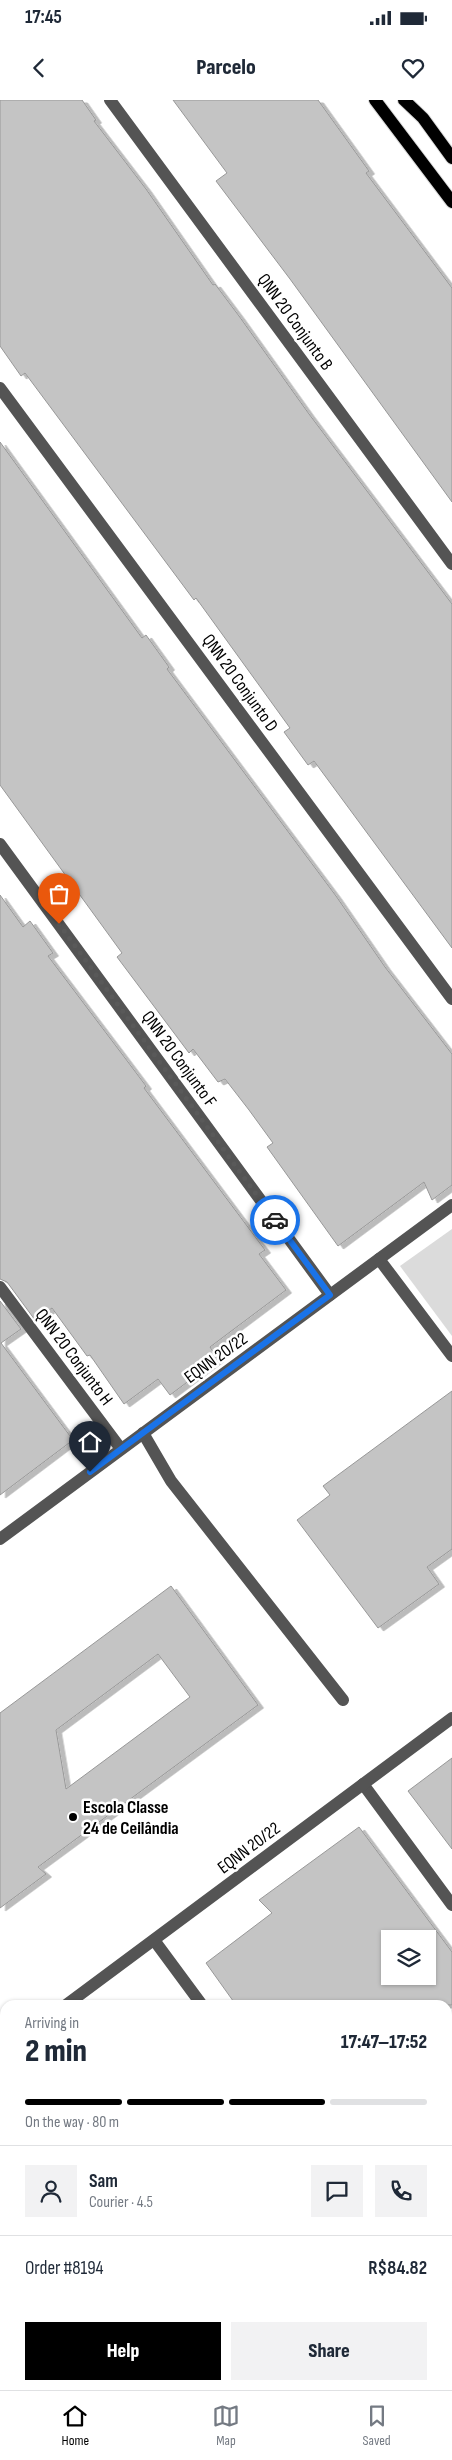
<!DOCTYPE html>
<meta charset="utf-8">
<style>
:root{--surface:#fff;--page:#f2f2f3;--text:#1f2937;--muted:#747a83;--line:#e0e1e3;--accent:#000}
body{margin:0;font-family:"Sofia Sans Condensed",sans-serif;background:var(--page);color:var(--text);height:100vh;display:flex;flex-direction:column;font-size:19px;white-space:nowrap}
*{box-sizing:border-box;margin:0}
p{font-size:16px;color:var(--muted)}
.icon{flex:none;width:28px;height:28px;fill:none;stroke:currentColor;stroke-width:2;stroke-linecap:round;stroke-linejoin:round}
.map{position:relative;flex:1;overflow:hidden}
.drawer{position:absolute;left:0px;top:1900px;width:452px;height:390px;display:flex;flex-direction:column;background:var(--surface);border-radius:15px 15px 0 0;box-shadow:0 1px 4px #0004}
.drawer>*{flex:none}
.fabs{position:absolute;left:381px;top:1830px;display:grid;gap:10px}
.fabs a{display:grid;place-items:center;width:55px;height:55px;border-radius:0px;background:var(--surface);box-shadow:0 1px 4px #0004;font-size:25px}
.pin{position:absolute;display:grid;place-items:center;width:42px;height:42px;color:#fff;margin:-51px -21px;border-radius:50% 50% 50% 0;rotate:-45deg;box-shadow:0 0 5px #0007}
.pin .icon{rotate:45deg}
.courier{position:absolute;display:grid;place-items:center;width:50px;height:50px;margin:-25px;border:4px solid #1a73e8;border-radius:50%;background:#fff;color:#222;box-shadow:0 1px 6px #0007}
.headline em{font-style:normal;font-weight:800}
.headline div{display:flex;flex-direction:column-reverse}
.headline{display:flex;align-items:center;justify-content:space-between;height:85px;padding:0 25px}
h1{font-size:32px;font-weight:800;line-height:38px}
.bar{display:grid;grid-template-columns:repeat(4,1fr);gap:8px 5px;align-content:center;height:60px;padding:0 25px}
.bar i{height:6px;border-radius:4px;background:var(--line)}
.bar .current{background:var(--accent)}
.bar p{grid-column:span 4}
.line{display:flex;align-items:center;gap:12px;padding:0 25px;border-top:1px solid var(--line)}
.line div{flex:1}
.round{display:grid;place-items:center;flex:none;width:52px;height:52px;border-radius:0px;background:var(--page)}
.action{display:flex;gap:10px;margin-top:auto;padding:10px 25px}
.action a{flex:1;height:58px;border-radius:0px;background:var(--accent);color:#fff;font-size:20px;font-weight:800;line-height:58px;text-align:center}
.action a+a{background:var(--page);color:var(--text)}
.status{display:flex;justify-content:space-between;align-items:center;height:35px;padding:0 25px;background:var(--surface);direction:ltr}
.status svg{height:14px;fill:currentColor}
header{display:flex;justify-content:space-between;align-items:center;height:65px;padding:0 25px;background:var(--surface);font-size:22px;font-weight:800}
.menu{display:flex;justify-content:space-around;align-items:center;height:70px;border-top:1px solid var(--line);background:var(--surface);font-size:14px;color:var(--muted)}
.menu a{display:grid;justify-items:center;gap:2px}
.menu .current{color:var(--accent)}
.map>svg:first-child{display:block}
.green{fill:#dbdbdb}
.building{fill:#c4c4c4;stroke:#989898;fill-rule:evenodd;filter:url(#shadow)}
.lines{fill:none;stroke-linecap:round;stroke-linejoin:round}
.major-casing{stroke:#dbdbdb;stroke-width:14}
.minor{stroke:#545454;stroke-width:12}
.major{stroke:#000;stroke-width:12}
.done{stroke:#595959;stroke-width:5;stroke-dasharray:0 9}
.route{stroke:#1a73e8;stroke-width:6}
.poi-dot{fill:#000;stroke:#fff;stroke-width:2}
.labels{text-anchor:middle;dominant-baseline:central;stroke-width:5;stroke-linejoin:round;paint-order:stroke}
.street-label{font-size:18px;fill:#000;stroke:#fff}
.poi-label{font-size:18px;font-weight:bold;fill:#000;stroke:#fff;text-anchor:start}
</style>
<div class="status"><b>17:45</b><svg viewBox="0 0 49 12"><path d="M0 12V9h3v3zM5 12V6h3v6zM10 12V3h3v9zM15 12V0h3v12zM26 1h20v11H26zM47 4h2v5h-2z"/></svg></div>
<header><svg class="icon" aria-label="back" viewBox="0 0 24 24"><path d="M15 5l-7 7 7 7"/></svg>Parcelo<svg class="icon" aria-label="heart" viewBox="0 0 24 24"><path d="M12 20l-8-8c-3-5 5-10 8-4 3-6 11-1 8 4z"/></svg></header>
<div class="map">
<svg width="452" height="2290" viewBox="0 0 452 2290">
<defs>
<filter id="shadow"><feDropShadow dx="5.5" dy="3" stdDeviation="0" flood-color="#0004"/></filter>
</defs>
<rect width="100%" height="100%" fill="#fff"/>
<polygon class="green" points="452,1129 452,1236 400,1166"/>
<g class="building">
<polygon points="0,0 82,0 96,20 94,21 146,89 213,185 215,184 239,216 309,314 452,504 452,848 314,661 308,665 284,632 290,628 196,498 194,500 25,273 21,276 0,246"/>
<polygon points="173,0 318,0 369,71 366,73 452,188 452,402 290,179 216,81 227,73"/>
<polygon points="0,342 142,538 146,535 169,567 167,569 336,796 385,867 452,954 452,1085 432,1100 424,1082 338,1146 267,1047 273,1043 249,1010 225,979 218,982 193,949 189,953 117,857 122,853 0,685"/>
<polygon points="0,795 23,827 30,821 53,853 48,856 122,954 146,986 144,988 265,1150 259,1154 286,1190 210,1247 218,1259 170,1295 158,1279 124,1304 90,1255 87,1256 52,1208 35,1220 7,1182 0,1179"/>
<polygon points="0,1201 21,1229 1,1243 73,1340 0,1395"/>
<polygon points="452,1291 452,1449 427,1467 439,1484 378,1528 297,1420 330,1395 323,1386"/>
<path d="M171,1486l87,119 -220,162 8,7 -46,34v-195zM158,1554l32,43 -124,92 -10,-59z"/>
<polygon points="452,1658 452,1749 408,1691"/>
<path d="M359,1727l93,125v53h-216l-30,-42 66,-50 -13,-13zM390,1839h38v37h-38z"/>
</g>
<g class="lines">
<defs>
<g id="major">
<polyline points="375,0 452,102"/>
<polyline points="404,0 423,18 452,58"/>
</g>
</defs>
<use href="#major" class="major-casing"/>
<g class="minor">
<polyline points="110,0 452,464"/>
<polyline points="0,288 452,899"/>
<polyline points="0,744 330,1195"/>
<polyline points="379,1159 452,1256"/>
<polyline points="0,1187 121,1349"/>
<polyline points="143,1333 171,1381 343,1600"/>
<polyline points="0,1439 452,1105"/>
<polyline points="363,1684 452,1805"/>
<polyline points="154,1840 202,1905"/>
<polyline points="66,1905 452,1618"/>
<polyline points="0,1954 5,1950"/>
<polyline points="0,2088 5,2095"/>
<polyline points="448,2234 452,2240"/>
<polyline points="147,2285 151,2290"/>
</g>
<use href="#major" class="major"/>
</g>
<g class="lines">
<polyline class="done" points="59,824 275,1120"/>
<polyline class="route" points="90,1372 330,1195 275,1120"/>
</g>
<circle class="poi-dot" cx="73" cy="1717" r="5"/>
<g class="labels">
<g class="street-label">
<text transform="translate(295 222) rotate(54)">QNN 20 Conjunto B</text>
<text transform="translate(240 583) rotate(54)">QNN 20 Conjunto D</text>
<text transform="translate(179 959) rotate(54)">QNN 20 Conjunto F</text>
<text transform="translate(74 1257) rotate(53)">QNN 20 Conjunto H</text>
<text transform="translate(216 1258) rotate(-36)">EQNN 20/22</text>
<text transform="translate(249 1748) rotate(-37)">EQNN 20/22</text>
</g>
<g class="poi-label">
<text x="83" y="1707">Escola Classe<tspan x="83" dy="21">24 de Ceilândia</tspan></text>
</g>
</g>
</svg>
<div class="fabs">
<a><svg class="icon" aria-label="layers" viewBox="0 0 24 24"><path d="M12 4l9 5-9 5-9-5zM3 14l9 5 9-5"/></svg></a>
</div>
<div class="pin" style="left:59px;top:824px;background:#ea580c"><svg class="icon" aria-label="bag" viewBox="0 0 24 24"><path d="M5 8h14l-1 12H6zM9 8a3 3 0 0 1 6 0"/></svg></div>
<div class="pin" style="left:90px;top:1372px;background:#1f2937"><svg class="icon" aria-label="home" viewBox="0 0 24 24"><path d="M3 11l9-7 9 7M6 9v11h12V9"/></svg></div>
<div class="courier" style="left:275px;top:1120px"><svg class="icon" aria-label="car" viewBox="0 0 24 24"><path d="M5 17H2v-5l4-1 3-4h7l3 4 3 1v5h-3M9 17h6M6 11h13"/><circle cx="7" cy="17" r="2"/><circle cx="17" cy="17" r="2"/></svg></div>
<section class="drawer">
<div class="headline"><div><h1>2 min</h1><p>Arriving in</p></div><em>17:47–17:52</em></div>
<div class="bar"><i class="current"></i><i class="current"></i><i class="current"></i><i></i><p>On the way · 80 m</p></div>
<div class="line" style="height:90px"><a class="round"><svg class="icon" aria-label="person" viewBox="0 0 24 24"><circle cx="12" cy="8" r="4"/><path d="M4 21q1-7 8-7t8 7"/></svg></a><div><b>Sam</b><p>Courier · 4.5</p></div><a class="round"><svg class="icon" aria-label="chat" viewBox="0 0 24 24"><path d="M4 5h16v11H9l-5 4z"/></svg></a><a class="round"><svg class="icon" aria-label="phone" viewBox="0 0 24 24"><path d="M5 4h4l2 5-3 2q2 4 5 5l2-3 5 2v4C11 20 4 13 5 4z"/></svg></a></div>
<div class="line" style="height:65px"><div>Order #8194</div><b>R$84.82</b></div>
<div class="action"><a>Help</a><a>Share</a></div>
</section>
</div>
<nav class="menu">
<a class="current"><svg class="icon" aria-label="home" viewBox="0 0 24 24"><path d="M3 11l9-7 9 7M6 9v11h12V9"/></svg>Home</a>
<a><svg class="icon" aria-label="map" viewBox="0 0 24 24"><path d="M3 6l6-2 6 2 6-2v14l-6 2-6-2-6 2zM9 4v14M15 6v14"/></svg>Map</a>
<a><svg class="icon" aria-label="saved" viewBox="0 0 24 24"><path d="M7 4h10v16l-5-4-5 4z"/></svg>Saved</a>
</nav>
